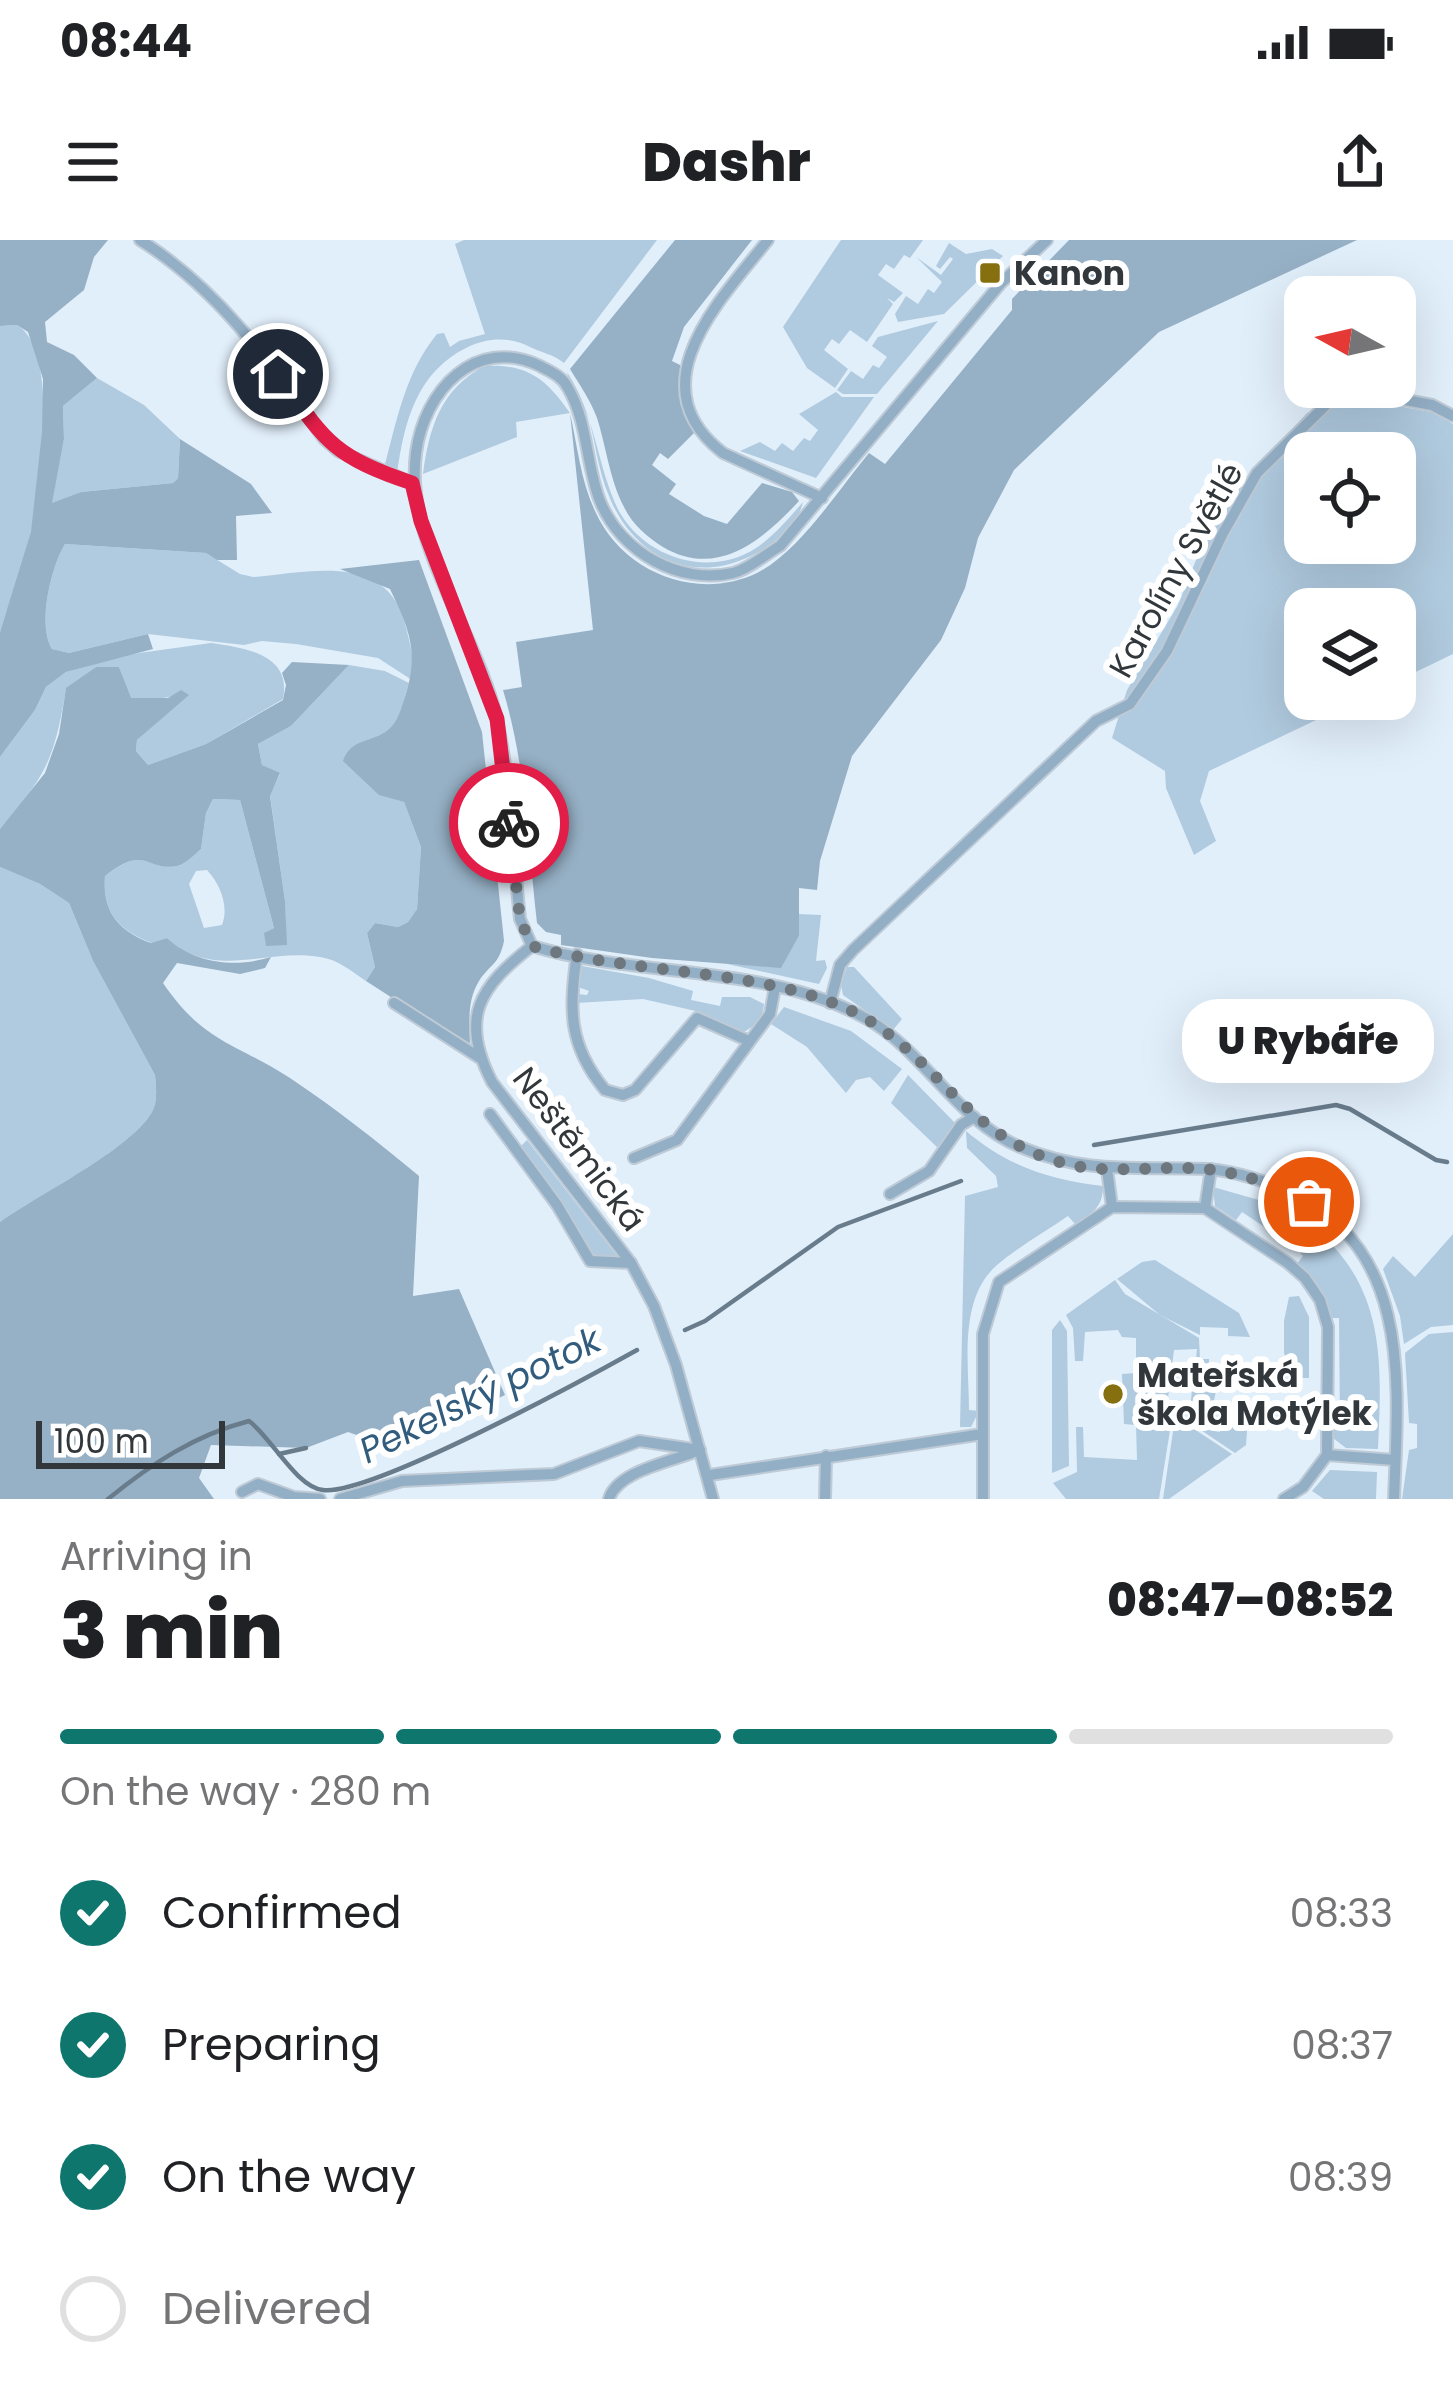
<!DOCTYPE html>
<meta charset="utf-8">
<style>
:root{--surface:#fff;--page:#f2f2f2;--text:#202124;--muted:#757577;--line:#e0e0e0;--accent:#0f766e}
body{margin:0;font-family:Poppins,sans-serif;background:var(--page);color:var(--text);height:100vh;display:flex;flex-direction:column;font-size:45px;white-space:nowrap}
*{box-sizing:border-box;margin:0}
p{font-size:39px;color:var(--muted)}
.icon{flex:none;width:66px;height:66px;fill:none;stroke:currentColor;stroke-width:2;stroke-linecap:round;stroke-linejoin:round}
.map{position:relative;height:1259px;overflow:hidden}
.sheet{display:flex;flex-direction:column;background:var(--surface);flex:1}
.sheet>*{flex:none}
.needle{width:78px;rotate:278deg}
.buttons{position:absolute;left:1284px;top:36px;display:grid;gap:24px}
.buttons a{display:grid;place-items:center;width:132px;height:132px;border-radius:24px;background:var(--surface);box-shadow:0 12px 48px #0002;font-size:60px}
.scale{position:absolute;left:36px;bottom:30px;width:189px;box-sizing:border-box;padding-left:12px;border:6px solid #31373b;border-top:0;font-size:33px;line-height:42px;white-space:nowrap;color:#31373b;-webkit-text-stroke:9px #fff;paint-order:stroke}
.pin{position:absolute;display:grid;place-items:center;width:102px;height:102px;color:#fff;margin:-51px;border:6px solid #fff;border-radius:50%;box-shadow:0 3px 12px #0007}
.courier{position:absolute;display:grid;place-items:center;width:120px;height:120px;margin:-60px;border:9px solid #e11d48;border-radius:50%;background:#fff;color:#222;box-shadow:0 3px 15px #0007}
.bubble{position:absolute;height:84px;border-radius:36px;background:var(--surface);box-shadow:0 12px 48px #0002;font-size:39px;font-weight:800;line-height:84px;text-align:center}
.head em{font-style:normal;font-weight:800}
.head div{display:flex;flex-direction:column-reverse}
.head{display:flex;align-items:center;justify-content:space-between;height:204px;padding:0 60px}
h1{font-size:78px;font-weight:800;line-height:90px}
.bar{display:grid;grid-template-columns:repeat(4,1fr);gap:18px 12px;align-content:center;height:144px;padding:0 60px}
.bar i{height:15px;border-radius:9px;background:var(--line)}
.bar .active{background:var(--accent)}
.bar p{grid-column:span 4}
ol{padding:0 60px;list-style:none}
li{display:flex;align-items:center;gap:36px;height:132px}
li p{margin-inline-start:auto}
li .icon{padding:12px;border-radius:50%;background:var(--accent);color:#fff;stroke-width:4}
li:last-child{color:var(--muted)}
li i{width:66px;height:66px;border:6px solid var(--line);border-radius:50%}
.status{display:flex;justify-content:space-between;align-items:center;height:84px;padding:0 60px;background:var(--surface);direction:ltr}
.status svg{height:33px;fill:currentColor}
header{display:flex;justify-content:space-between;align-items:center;height:156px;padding:0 60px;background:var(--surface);font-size:54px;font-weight:800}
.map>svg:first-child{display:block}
.green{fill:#b0cadf;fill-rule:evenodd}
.forest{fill:#96b0c5}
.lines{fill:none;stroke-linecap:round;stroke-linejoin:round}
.stream{stroke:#697c8c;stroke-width:4.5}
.minor-casing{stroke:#becad5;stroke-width:14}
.minor{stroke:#93afc6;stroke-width:10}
.done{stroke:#6f777e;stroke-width:12;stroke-dasharray:0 21.6}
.route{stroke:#e11d48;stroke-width:15}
.poi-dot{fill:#866f0f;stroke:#fff;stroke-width:4.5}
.labels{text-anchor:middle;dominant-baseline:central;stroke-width:12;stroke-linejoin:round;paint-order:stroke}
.poi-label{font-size:33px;font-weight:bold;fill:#31373b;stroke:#fff;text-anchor:start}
.street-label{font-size:33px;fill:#31373b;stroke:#fff}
.water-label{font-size:36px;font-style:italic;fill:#325c7d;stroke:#fff}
</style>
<div class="status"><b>08:44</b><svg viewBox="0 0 49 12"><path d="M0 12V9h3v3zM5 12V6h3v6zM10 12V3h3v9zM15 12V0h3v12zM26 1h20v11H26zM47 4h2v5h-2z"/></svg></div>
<header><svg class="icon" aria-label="menu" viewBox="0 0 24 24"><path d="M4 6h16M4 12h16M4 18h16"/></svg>Dashr<svg class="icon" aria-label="share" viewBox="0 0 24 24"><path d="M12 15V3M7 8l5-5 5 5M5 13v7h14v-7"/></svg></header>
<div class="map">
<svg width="1453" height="1259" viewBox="0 0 1453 1259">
<rect width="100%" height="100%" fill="#e1effb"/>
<g class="green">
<path d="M464,0h193l-93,123c-11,-9 -22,-10 -34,-16 -18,-10 -42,-10 -62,0 -51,24 -64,75 -71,126l-13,-5c13,-48 21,-95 53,-134l7,-1 6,14 9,-6 26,-7 -30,-90z"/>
<polygon points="841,0 923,0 910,18 904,15 894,29 886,24 878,35 903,53 894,62 887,58 893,64 867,102 850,90 839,104 832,99 824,110 848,129 835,148 807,128 783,87"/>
<polygon points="949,3 966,14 992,9 1003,16 944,74 898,82 895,74 906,56 918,64 928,49 934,53 942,42 916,17 941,35 953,19 950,17 940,29 936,26"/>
<polygon points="938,81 877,154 843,154 837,150 851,131 863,139 873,125 879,128 887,117 872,106 878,97"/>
<path d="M17,85c43,25 23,163 14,208 -7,33 -21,66 -31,99v-306z"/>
<path d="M485,126c43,-2 61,13 85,47l-54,9 1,15 -94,37c6,-46 18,-86 62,-108z"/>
<path d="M567,132c28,44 29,86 48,131 23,53 92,77 141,45 18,-12 33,-30 47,-46 -5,25 -36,48 -59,57 -58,25 -113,-7 -135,-63 -10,-23 -13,-49 -19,-73 -5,-18 -19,-33 -23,-51z"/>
<polygon points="97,138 144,165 180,199 178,238 173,243 81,252 51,264 64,199 63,166"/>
<polygon points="836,152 842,157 874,157 816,238 740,211 760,202 775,211 782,203 793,211 804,198 810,201 818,190 799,174"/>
<path d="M1358,159l73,13 22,12v230l-58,28v-73h-90v90h55l-151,72 -9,30 16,40 -22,14 -28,-67 -1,-17 -53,-33 15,-48 51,-85 36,-90 93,-102zM1305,213h90v90h-90z"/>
<path d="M65,304l141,9 34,21 13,3c57,-5 134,-25 152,47 5,19 10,37 7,56l-34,-22 -82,-14 -34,-3 -18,4 -96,-11 -79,19 -17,-4c-15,-24 -1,-82 13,-105z"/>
<path d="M211,403c34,5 81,11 72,56l-77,45 -58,21 -12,-14 1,-11 51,-46 -44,7 -14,-3 -11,-31h-23l-30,22c-12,71 -19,85 -66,140v-72l35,-47 11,-23 20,-15 59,-17z"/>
<path d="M349,425l36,6 24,12c-4,11 -6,28 -12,38 -14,22 -44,14 -53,39l35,34 25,8 17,45 -4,62 -9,13 -10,5 -23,-4 -8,10 8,34 -9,14c-15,-10 -27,-21 -46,-24 -54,-9 -107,24 -153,-19l-15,5c-33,-12 -50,-31 -47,-67 43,-33 41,-4 72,-10 9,-2 17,-11 24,-17l5,-36 7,-14 27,1 34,128 -9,5 1,12h20l-1,-44 -15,-106 10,-21 -18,-9 -4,-21 33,-18zM207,630c14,15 22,37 15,55l-18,3 -15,-44 7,-13z"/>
<path d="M0,627l40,17 29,19 24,58 62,114c1,12 3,26 -3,37 -23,39 -113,82 -152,110z"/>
<polygon points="798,674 821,675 816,721 825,720 827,728 819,744 727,724 781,727 799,696"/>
<path d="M582,726l67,12 44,13 -2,9 29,6 2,-9h28l14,7c-1,14 -9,23 -21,28l-43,-12v-8l-57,-13 -67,4 1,-9 10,1 2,-4 -11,-4z"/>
<polygon points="847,727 854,727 902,779 893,790 843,755 841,745"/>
<polygon points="784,767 851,791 902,829 884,851 870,837 856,840 846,853 807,807 771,784"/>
<polygon points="908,835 956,884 938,908 891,863"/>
<path d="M966,891c41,35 84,49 137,55 0,22 -11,27 -28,38l-7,-8c-23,16 -50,31 -71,49 -39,34 -28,99 -28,145l10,1 -8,16h-11l5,-231 33,-9 -2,-11 -29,-28z"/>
<polygon points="527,900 617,1016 616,1020 592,1018 520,907"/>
<polygon points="1213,947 1283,967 1280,974 1302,987 1293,1006 1242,972 1236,980 1215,966"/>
<path d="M1308,983c78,61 74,136 70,226l-32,-1 -13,-10v-13h7l-1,-107h-9l-7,-24 -26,-30 6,-8 -6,-7z"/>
<polygon points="1453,994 1453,1085 1431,1087 1404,1104 1400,1076 1383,1029 1393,1016 1415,1037"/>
<polygon points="1155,1020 1239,1073 1250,1097 1228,1096 1228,1088 1200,1087 1200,1095 1160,1075 1117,1039 1142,1022"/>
<polygon points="1115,1040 1125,1054 1199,1098 1200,1119 1209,1119 1209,1146 1193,1146 1197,1109 1174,1110 1165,1182 1171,1184 1159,1259 1066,1259 1053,1243 1077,1232 1076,1187 1083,1187 1084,1217 1137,1220 1136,1185 1124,1184 1122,1134 1136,1133 1136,1098 1122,1097 1118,1090 1085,1092 1083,1121 1075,1121 1073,1088 1066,1075"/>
<polygon points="1299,1056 1309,1077 1309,1138 1289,1138 1284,1112 1284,1081 1289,1057"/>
<polygon points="1060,1080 1067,1091 1069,1226 1052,1233 1052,1090"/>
<polygon points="1453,1092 1453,1259 1402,1259 1409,1210 1417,1208 1417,1184 1409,1183 1405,1113 1429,1094"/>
<polygon points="1192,1149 1216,1151 1208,1190 1220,1192 1225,1171 1242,1173 1248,1178 1246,1205 1235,1213 1189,1182"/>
<polygon points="1174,1185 1188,1185 1232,1214 1169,1259 1163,1259"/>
<polygon points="1330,1230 1377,1232 1376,1259 1324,1259 1312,1251"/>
</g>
<g class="forest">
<path d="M0,0h108l-14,17 -10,33 -39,32 2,20 27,13 23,23 -34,28 1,33 -12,64 29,-11 92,-9 5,-5 2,-39 71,45 21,29 -36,3 1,44h-20l-11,-7 -141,-9c-14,23 -28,81 -13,105l17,4 79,-19 5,15 -87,23 -20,15 -11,23 -35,47v-125l31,-100 11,-100 1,-53 -15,-47 -11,-7 -17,1z"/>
<path d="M675,0h77l-68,87 -12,34 8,4 1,40 14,27 -27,27 -8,-6 -8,12 24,19 -7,10 35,22 23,8 35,-41 30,9 7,9c-36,39 -82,78 -136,46 -16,-10 -31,-23 -39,-40 -14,-26 -18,-61 -27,-89 -6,-17 -18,-34 -27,-49z"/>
<path d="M1069,0h288l-198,92 -145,138 -36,68 -13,50 -24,52 -89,116 -32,105 -3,29 -18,-2v48l-18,32 -129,-10 -91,-13v-10l-15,-3 -9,-9c-9,-79 -11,-157 -34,-233l19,-3 -6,-45 77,-12 -23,-217c7,31 11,69 25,98 27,61 101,91 162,62 42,-21 82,-84 112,-120l16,11 127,-154v-11z"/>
<path d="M419,320l63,172 22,209c-5,24 -13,22 -25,40 -13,21 -9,44 -9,67l-104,-67 9,-14 -8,-34 8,-10 23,4 10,-5 9,-13 4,-62 -17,-45 -25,-7 -36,-34c8,-23 28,-18 45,-31 10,-8 13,-21 17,-33 14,-44 5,-67 -15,-108l-50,-20z"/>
<path d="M292,422l57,3 -58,61 -33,18 4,21 18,8 -10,23 15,105 2,44 -21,1 -2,-13 10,-5 -34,-128 -27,-1 -7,14 -5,36c-7,6 -15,15 -24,17 -31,6 -30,-23 -72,10 -3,36 14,55 46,67l16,-5c28,26 69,30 104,19l-6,11 -25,6 -63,-11 -14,20c41,60 71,59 127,95 45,30 87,63 129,98l-6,120 46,-7 46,106 -111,53 -46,-16 -42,16 -95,-3 -12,33 15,21h-214v-277c39,-28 130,-72 152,-110 6,-11 4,-25 3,-37l-62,-114 -24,-58 -29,-19 -40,-17v-38l45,-56 14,-39 7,-46 30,-21h23l12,31h37l13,-8 8,5 -52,45 -1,11 12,14 58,-21 77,-44 3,-15 -4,-12z"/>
</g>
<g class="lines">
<g class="stream">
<polyline points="1094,905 1336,865 1350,869 1436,920 1447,922"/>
<polyline points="685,1090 705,1081 838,987 961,941"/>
<polyline points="279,1214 306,1208"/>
<path d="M108,1259c43,-35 87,-64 141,-78 22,16 47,66 74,69 47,6 262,-111 314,-140"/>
</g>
<defs>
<g id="minor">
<path d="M140,0c80,50 130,123 184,199l14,12 74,32"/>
<path d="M768,0c-47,59 -133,145 -45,213l99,45"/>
<path d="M532,706l-12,-27c-7,-64 -9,-136 -23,-199 -19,-86 -93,-177 -81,-267 8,-62 59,-118 124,-87 11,6 22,10 28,22 20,34 18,78 32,113 21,52 80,84 133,72 16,-4 33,-19 47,-27l221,-263 46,-43"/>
<path d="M532,706c105,32 238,18 335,73 58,33 90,102 153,128 68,28 117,19 187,22 28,2 62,13 87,25 119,59 104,192 100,305"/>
<path d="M532,706c-53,41 -73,72 -40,136l139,181 23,43 22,59 37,134"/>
<path d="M577,714c-8,56 -9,91 28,136l18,5 12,-5 62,-72 52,23"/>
<polyline points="394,763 480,818"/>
<polyline points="830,763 840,725 853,710 1096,481 1130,464 1167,411 1222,295 1257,233 1331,160 1363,152 1432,165 1453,176"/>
<polyline points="490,874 557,965 590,1021 631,1023"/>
<polyline points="634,918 677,900 770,774 775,747"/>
<polyline points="1107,929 1112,967"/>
<polyline points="890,954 929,931 961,885 974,877"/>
<polyline points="1205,968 1211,929"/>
<polyline points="1327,1215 1395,1220"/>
<polyline points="710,1235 983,1194"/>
<polyline points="242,1252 258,1244 294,1257 320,1259"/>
<polyline points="340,1259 402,1241 554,1234 639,1201 700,1210"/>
<path d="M609,1259c8,-28 62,-37 88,-48"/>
<polyline points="825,1259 826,1216"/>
<polyline points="983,1259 983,1094 999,1042 1112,967 1205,968 1288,1023 1305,1038 1320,1060 1328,1087 1327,1215 1303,1247 1284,1259"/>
</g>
</defs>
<use href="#minor" class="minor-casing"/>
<use href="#minor" class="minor"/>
</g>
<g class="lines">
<path class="done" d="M509,583l11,96 12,27c97,29 254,22 338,75 71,45 100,115 189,141 50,15 104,1 155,8 33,5 65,16 95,32"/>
<path class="route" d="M278,134c47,67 54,82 134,109l9,38 76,198 12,104"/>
</g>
<g class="poi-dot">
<rect x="978" y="21" width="24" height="24" rx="6"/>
<circle cx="1113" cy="1154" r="12"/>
</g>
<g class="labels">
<g class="poi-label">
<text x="1014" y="33">Kanon</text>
<text x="1137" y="1135">Mateřská<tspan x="1137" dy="38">škola Motýlek</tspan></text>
</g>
<g class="street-label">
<text transform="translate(1176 330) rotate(-61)">Karolíny Světlé</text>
<text transform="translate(579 909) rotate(53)">Neštěmická</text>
</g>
<g class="water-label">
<text transform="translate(480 1155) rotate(-26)">Pekelský potok</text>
</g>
</g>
</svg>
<div class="buttons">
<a><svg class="needle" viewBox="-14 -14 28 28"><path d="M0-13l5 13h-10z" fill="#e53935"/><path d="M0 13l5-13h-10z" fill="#757577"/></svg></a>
<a><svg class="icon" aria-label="locate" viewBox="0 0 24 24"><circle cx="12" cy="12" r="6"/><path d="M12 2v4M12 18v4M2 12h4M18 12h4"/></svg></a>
<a><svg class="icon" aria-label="layers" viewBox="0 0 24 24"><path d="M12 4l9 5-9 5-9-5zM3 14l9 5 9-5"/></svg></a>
</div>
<div class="scale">100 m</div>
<div class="pin" style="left:1309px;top:962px;background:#ea580c"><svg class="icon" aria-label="bag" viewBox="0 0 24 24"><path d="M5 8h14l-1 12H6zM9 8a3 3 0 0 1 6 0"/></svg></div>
<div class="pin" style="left:278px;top:134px;background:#1f2937"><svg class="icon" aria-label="home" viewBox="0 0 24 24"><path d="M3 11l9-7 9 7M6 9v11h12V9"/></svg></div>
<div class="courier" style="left:509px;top:583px"><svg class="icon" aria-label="bike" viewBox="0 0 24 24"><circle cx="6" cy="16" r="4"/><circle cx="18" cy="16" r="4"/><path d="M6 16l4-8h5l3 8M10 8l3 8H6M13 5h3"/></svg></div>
<div class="bubble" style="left:1182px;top:759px;width:252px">U Rybáře</div>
</div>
<section class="sheet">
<div class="head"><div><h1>3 min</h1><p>Arriving in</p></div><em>08:47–08:52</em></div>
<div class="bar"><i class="active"></i><i class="active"></i><i class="active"></i><i></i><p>On the way · 280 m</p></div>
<ol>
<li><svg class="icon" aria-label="check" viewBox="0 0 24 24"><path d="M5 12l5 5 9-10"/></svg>Confirmed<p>08:33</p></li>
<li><svg class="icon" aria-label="check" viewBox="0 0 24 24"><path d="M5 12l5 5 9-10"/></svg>Preparing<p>08:37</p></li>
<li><svg class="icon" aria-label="check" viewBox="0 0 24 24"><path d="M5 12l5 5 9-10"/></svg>On the way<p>08:39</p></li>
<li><i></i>Delivered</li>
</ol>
</section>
